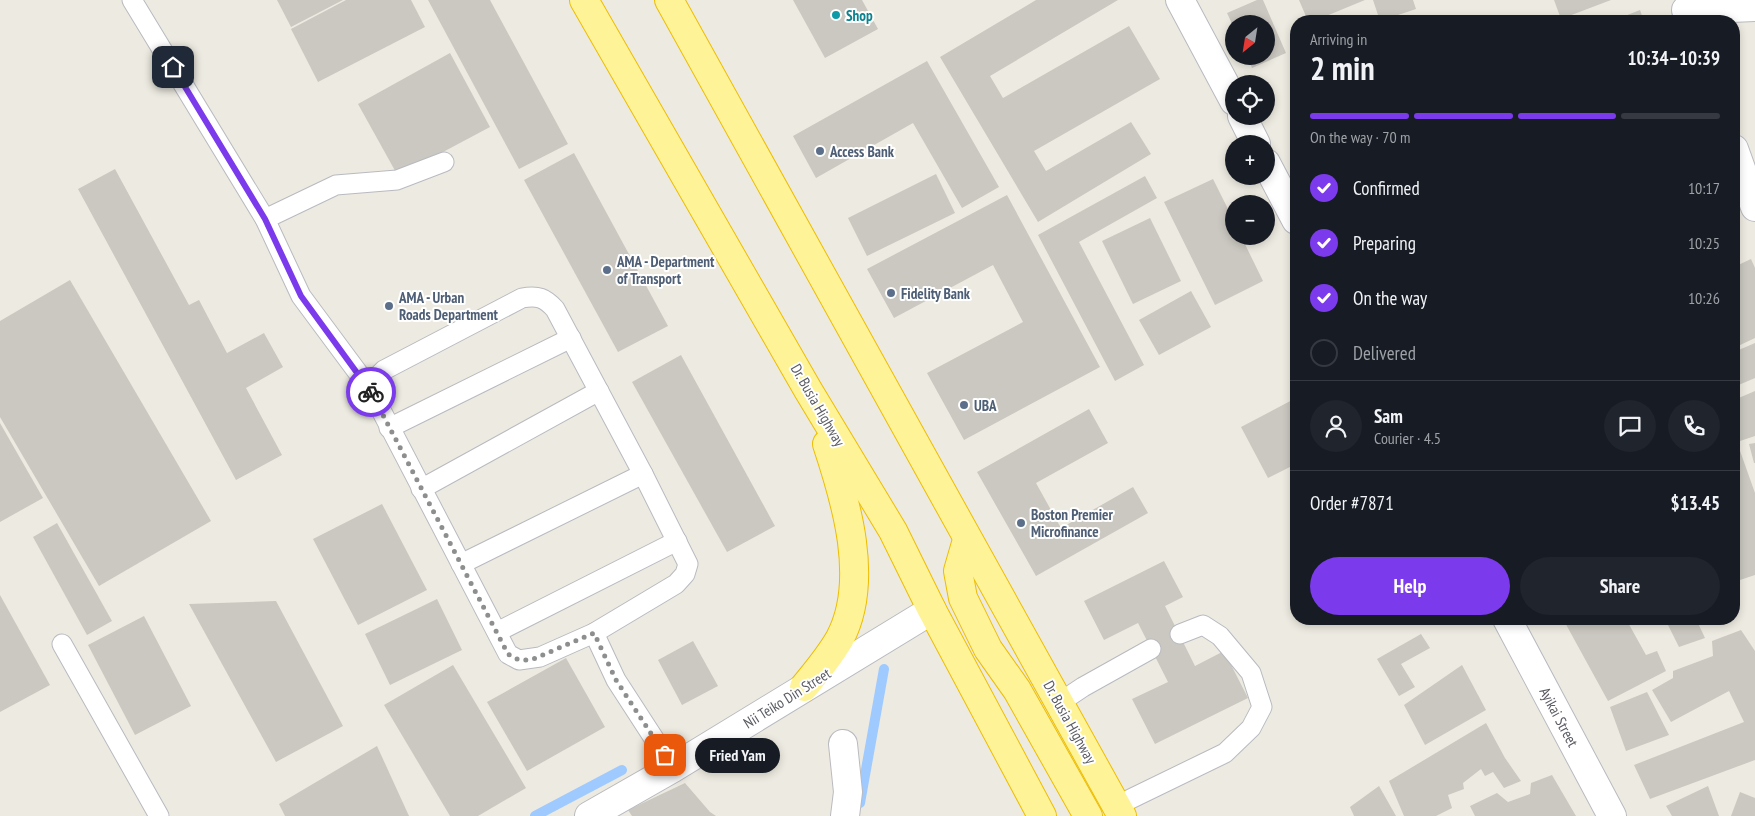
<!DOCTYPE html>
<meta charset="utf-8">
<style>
:root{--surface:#171b24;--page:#20242c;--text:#f1f3f6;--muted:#9ea1a6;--line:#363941;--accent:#7c3aed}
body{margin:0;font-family:"PT Sans Narrow",sans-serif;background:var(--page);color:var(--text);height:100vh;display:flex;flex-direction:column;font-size:19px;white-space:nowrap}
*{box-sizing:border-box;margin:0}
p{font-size:16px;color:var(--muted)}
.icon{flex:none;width:28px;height:28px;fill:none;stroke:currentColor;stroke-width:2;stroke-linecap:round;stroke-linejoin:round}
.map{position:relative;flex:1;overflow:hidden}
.details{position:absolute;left:1290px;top:15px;width:450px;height:610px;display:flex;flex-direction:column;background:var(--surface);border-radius:20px;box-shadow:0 2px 8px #0003}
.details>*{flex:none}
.needle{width:32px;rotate:210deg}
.controls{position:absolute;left:1225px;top:15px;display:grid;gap:10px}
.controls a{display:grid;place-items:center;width:50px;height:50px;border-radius:50%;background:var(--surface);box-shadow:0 2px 8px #0003;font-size:25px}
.pin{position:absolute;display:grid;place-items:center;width:42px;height:42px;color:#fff;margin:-21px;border-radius:10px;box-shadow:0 2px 8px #0006}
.courier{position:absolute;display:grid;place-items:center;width:50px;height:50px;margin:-25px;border:4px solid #7c3aed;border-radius:50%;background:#fff;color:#222;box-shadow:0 1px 6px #0007}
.bubble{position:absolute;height:35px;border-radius:18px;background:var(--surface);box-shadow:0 2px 8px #0003;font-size:16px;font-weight:700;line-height:35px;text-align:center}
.head em{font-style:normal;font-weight:700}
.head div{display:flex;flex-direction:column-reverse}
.head{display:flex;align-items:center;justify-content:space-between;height:85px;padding:0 20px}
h1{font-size:32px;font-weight:700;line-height:38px}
.bar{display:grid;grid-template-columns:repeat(4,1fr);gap:8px 5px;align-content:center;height:60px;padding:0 20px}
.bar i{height:6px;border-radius:4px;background:var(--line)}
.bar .selected{background:var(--accent)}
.bar p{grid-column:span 4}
.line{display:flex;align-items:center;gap:12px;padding:0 20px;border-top:1px solid var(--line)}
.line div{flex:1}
.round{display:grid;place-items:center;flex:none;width:52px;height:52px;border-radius:26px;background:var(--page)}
ol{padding:0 20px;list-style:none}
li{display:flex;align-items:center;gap:15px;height:55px}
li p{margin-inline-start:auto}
li .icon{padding:5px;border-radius:50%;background:var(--accent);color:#fff;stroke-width:4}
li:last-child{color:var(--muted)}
li i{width:28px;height:28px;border:2px solid var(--line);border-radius:50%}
.primary-button{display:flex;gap:10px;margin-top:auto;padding:10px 20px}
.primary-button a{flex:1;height:58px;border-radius:30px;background:var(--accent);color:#fff;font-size:20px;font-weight:700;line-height:58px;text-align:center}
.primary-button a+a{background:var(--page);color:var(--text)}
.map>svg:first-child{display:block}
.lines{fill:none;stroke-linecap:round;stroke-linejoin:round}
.stream{stroke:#9fcaff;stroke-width:10}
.building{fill:#cac8c0}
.service-casing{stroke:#b9bac0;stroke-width:21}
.minor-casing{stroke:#b9bac0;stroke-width:30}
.trunk-casing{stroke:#eebd00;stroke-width:30}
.service{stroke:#fff;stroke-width:19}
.minor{stroke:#fff;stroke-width:28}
.trunk{stroke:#fef396;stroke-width:28}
.done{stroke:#8d8e8e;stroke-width:5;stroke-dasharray:0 9}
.route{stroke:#7c3aed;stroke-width:6}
.culture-dot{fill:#0f9aa8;stroke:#fff;stroke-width:2}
.service-dot{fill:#5c6f8a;stroke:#fff;stroke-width:2}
.labels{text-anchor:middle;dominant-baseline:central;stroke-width:4;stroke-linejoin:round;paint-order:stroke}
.culture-label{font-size:15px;font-weight:bold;fill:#0d838f;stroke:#fff;text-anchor:start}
.service-label{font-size:15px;font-weight:bold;fill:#4e5e75;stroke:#fff;text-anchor:start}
.street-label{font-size:15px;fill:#5a5c62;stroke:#fff}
</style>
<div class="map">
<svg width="1755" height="816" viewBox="0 0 1755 816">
<rect width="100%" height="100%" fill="#edebe1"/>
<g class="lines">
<g class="stream">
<polyline points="860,803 884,669"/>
<polyline points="535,816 622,770"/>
</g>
</g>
<g class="building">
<polygon points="277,0 343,0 291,27"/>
<polygon points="346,0 411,0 425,27 318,82 291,29"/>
<polygon points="428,0 490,0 568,144 519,169"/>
<polygon points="793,0 862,0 878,29 825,58"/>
<polygon points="1036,0 1118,0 990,76 1003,98 1129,26 1160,79 1034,151 1046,171 1131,122 1151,154 1038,222 940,57"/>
<polygon points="1257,0 1263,0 1286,53 1252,68 1247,56 1266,56 1266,24 1234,24 1234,28 1227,13"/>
<polygon points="1299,0 1365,0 1314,21 1308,21"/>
<polygon points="1373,0 1413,0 1416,9 1380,21"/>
<polygon points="1554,0 1611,0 1561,19"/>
<polygon points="1640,10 1644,21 1612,21"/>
<polygon points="450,53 490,127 398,176 358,104"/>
<polygon points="927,61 999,187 962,208 913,123 816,178 793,136"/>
<polygon points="574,153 668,326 618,352 524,180"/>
<polygon points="115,169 189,305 199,300 227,353 264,333 283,367 246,388 282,455 236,480 78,189"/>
<polygon points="936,174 955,213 867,256 848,218"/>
<polygon points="1145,176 1157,198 1079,242 1144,365 1115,381 1038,235"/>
<polygon points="1213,179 1234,221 1234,236 1241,236 1263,281 1215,305 1164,202"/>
<polygon points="1007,195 1100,367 964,440 927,373 1023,322 993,265 894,318 867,269"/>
<polygon points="1150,218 1181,281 1133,304 1102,241"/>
<polygon points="1751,259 1755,268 1755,338 1736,347 1734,343 1734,267"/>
<polygon points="70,280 211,521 99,586 0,417 0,321"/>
<polygon points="1191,291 1211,327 1159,355 1139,320"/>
<polygon points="1755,343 1755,378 1734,387 1734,352"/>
<polygon points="681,355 775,526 727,552 632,382"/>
<polygon points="1755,391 1755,436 1734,443 1734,400"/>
<polygon points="1296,398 1296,464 1268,478 1241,427"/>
<polygon points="1089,409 1108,443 1036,483 1061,528 1133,487 1148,513 1036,576 977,472"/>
<polygon points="0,423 43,498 0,522"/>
<polygon points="1755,443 1755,463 1754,463 1749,444"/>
<polygon points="1739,448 1755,493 1755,575 1734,582 1734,450"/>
<polygon points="382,504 427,590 358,625 313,539"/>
<polygon points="57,523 112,621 87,635 33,537"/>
<polygon points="1164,561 1183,597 1165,606 1195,666 1224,651 1248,698 1155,744 1132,699 1168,682 1138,623 1104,640 1084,601"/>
<polygon points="0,595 50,685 0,712"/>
<polygon points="437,599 462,650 390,685 365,634"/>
<polygon points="276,601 343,726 276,762 189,604"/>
<polygon points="144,616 191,706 135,735 88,645"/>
<polygon points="1563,619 1626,619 1646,655 1657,651 1666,671 1608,701"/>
<polygon points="1665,619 1696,619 1705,638 1679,647"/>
<polygon points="1741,630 1755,651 1755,760 1650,799 1634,765 1744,722 1729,691 1671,722 1652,690 1673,678 1673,671 1713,656 1712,641"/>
<polygon points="1421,634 1430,648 1401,664 1415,687 1399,696 1377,659"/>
<polygon points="693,641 718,686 682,705 658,660"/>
<polygon points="566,658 605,727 527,771 487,702"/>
<polygon points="453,665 526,788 478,816 450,816 384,705"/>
<polygon points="1462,665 1486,710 1425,745 1404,705"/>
<polygon points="1647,692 1669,735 1626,751 1610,707"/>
<polygon points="1486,723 1505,758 1521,781 1504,788 1493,772 1485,776 1481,769 1463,783 1464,789 1448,795 1452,808 1436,816 1404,816 1389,781"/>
<polygon points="377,746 409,816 285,816 279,804"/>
<polygon points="1552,775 1576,816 1475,816 1470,806 1497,793 1508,802 1530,794 1531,783"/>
<polygon points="685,783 710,812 716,816 632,816 628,810"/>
<polygon points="1379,786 1396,816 1354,816 1350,807"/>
<polygon points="1708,786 1719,816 1672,816 1666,806"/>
<polygon points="1740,792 1755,798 1755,816 1731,816"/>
</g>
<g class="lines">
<defs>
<g id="service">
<path d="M132,0l133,219 36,77 69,93 138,265 11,6 21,-3 54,-24 82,-49 9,-10 3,-10 -45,-90 -88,-165c-10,-11 -17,-14 -33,-11l-138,72 -10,10 -4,9"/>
<polyline points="265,219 336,185 397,180 444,162"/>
<polyline points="389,428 571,338"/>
<polyline points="421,489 599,391"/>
<polyline points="461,564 643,474"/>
<polyline points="497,632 677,541"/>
<polyline points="594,633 616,680 673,768"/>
<polyline points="62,644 159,816"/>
<polyline points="1059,703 1083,687 1151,649"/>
<polyline points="1116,806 1225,753 1251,728 1262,707 1251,673 1220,636 1203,625 1180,634"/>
</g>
<g id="minor">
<polyline points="1180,0 1234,101"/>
<polyline points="1686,10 1755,7"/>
<polyline points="1242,116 1256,144"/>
<polyline points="1734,149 1755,207"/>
<polyline points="1266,163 1296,220"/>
<polyline points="1507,619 1612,816"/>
<polyline points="843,744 848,792 845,816"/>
<polyline points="589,816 673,768 932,610"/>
</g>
<g id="trunk">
<polyline points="584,0 808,390 893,531 932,610 1042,816"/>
<polyline points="669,0 1122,816"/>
<polyline points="967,540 958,571 963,598 988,649 1017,690 1088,816"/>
<path d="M804,687c13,-16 26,-31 36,-49 30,-57 6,-137 -13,-194"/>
</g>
</defs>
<use href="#service" class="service-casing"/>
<use href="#minor" class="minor-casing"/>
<use href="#trunk" class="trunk-casing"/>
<use href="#service" class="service"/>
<use href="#minor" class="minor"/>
<use href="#trunk" class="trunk"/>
</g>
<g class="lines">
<polyline class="done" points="371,392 508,654 519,660 531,660 594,633 616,680 665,755"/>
<polyline class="route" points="173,67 265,219 301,296 371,392"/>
</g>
<circle class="culture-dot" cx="836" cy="15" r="5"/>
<g class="service-dot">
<circle cx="820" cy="151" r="5"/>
<circle cx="607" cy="270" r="5"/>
<circle cx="891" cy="293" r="5"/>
<circle cx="389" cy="306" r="5"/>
<circle cx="964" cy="405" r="5"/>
<circle cx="1021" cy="523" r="5"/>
</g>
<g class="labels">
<g class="culture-label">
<text x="846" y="15">Shop</text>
</g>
<g class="service-label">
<text x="830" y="151">Access Bank</text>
<text x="617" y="261">AMA - Department<tspan x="617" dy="17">of Transport</tspan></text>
<text x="901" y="293">Fidelity Bank</text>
<text x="399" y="297">AMA - Urban<tspan x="399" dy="17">Roads Department</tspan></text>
<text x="974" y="405">UBA</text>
<text x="1031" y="514">Boston Premier<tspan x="1031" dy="17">Microfinance</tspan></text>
</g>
<g class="street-label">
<text transform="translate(818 405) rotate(60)">Dr. Busia Highway</text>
<text transform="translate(787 698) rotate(-32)">Nii Teiko Din Street</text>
<text transform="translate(1559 717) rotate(62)">Ayikai Street</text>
<text transform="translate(1070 722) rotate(61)">Dr. Busia Highway</text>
</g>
</g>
</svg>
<div class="controls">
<a><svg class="needle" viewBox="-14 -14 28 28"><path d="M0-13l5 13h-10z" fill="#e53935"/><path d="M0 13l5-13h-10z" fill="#9ea1a6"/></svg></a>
<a><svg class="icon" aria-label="locate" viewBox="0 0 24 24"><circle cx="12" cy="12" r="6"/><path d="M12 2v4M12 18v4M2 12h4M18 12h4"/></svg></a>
<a>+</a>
<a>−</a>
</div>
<div class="pin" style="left:665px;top:755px;background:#ea580c"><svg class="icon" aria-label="bag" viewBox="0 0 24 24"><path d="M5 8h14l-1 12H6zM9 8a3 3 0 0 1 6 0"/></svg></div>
<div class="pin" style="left:173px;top:67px;background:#1f2937"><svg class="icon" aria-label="home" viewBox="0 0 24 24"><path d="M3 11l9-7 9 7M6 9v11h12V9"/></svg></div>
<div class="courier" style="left:371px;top:392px"><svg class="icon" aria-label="bike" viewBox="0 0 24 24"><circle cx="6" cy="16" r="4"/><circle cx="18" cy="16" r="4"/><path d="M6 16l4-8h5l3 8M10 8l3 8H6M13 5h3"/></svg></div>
<div class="bubble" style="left:695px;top:738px;width:85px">Fried Yam</div>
<section class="details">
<div class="head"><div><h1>2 min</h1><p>Arriving in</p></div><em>10:34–10:39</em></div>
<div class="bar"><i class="selected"></i><i class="selected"></i><i class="selected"></i><i></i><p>On the way · 70 m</p></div>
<ol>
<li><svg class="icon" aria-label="check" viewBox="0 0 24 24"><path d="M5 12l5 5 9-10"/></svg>Confirmed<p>10:17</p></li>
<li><svg class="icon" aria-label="check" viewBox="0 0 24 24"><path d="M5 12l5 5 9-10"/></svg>Preparing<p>10:25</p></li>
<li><svg class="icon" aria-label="check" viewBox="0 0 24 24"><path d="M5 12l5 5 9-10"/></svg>On the way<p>10:26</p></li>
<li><i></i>Delivered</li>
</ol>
<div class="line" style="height:90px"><a class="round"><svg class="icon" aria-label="person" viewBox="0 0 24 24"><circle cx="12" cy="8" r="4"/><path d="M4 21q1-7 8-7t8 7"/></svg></a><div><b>Sam</b><p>Courier · 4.5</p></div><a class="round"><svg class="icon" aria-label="chat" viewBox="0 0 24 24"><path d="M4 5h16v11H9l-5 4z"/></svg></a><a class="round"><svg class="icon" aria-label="phone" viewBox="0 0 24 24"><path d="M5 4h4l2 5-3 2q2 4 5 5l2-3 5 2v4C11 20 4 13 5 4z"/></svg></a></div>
<div class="line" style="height:65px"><div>Order #7871</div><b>$13.45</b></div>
<div class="primary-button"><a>Help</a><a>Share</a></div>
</section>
</div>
